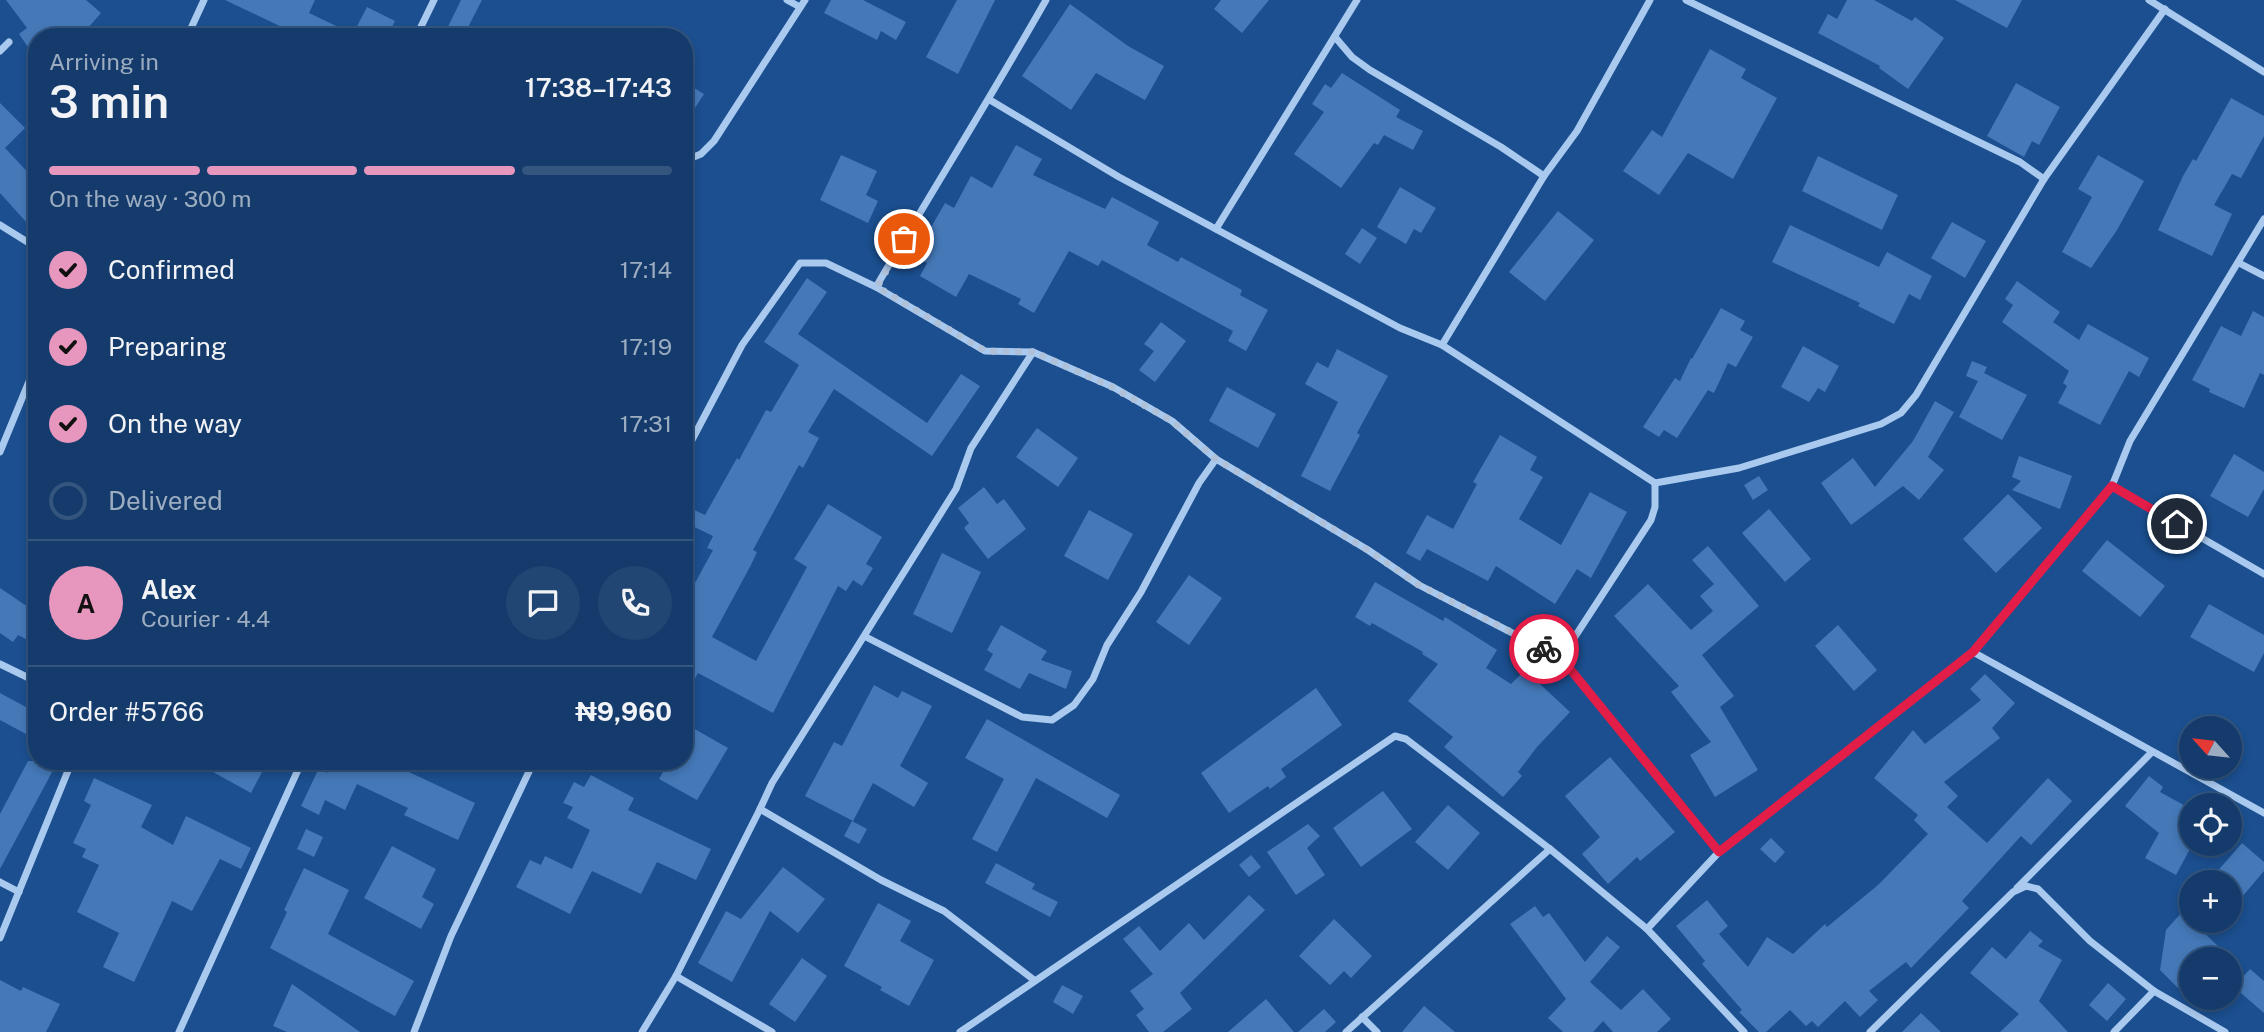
<!DOCTYPE html>
<meta charset="utf-8">
<style>
:root{--surface:#143b6b;--page:#214673;--text:#f1f3f6;--muted:#9dadc1;--line:#33557e;--accent:#e797bd}
body{margin:0;font-family:"Public Sans",sans-serif;background:var(--page);color:var(--text);height:100vh;display:flex;flex-direction:column;font-size:26px;white-space:nowrap}
*{box-sizing:border-box;margin:0}
p{font-size:23px;color:var(--muted)}
.icon{flex:none;width:38px;height:38px;fill:none;stroke:currentColor;stroke-width:2;stroke-linecap:round;stroke-linejoin:round}
.map{position:relative;flex:1;overflow:hidden}
.drawer{position:absolute;left:28px;top:28px;width:665px;height:742px;display:flex;flex-direction:column;background:var(--surface);border-radius:28px;box-shadow:0 4px 10px #0003,0 0 0 2px var(--line)}
.drawer>*{flex:none}
.needle{width:46px;rotate:297deg}
.fabs{position:absolute;left:2179px;top:716px;display:grid;gap:14px}
.fabs a{display:grid;place-items:center;width:63px;height:63px;border-radius:50%;background:var(--surface);box-shadow:0 4px 10px #0003,0 0 0 2px var(--line);font-size:35px}
.pin{position:absolute;display:grid;place-items:center;width:60px;height:60px;color:#fff;margin:-30px;border:4px solid #fff;border-radius:50%;box-shadow:0 2px 7px #0007}
.courier{position:absolute;display:grid;place-items:center;width:70px;height:70px;margin:-35px;border:5px solid #e11d48;border-radius:50%;background:#fff;color:#222;box-shadow:0 2px 9px #0007}
.summary em{font-style:normal;font-weight:600}
.summary div{display:flex;flex-direction:column-reverse}
.summary{display:flex;align-items:center;justify-content:space-between;height:119px;padding:0 21px}
h1{font-size:46px;font-weight:600;line-height:52px}
.bar{display:grid;grid-template-columns:repeat(4,1fr);gap:10px 7px;align-content:center;height:84px;padding:0 21px}
.bar i{height:9px;border-radius:5px;background:var(--line)}
.bar .selected{background:var(--accent)}
.bar p{grid-column:span 4}
.line{display:flex;align-items:center;gap:18px;padding:0 21px;border-top:2px solid var(--line)}
.line div{flex:1}
.round{display:grid;place-items:center;flex:none;width:74px;height:74px;border-radius:37px;background:var(--page)}
ol{padding:0 21px;list-style:none}
li{display:flex;align-items:center;gap:21px;height:77px}
li p{margin-inline-start:auto}
li .icon{padding:7px;border-radius:50%;background:var(--accent);color:#111;stroke-width:4}
li:last-child{color:var(--muted)}
li i{width:38px;height:38px;border:4px solid var(--line);border-radius:50%}
.map>svg:first-child{display:block}
.building{fill:#4478b7}
.lines{fill:none;stroke-linecap:round;stroke-linejoin:round}
.minor{stroke:#a9c9ee;stroke-width:7}
.done{stroke:#afc1d8;stroke-width:7;stroke-dasharray:0 12.6}
.route{stroke:#e11d48;stroke-width:9}
</style>
<div class="map">
<svg width="2264" height="1032" viewBox="0 0 2264 1032">
<rect width="100%" height="100%" fill="#1b4f8f"/>
<g class="building">
<polygon points="6,0 86,0 101,13 80,37 61,37 52,30 42,37 37,37 37,41 28,47 19,34 27,28"/>
<polygon points="225,0 315,0 309,13 353,34 367,7 395,21 387,37 303,37"/>
<polygon points="461,0 482,0 463,37 443,37"/>
<polygon points="831,0 863,0 906,22 896,40 881,31 877,40 824,13"/>
<polygon points="957,0 995,0 958,74 926,57"/>
<polygon points="1221,0 1269,0 1242,33 1214,9"/>
<polygon points="1847,0 1874,0 1912,21 1915,17 1944,38 1908,89 1879,68 1880,66 1818,33 1828,14 1837,19"/>
<polygon points="1955,0 2022,0 2007,28"/>
<polygon points="1070,4 1128,46 1164,66 1145,100 1096,73 1071,110 1022,76"/>
<polygon points="1710,49 1746,69 1741,78 1777,98 1733,179 1688,153 1659,195 1623,171 1652,130 1662,137"/>
<polygon points="1342,73 1400,110 1396,117 1423,131 1413,150 1384,135 1378,145 1374,143 1341,188 1294,154 1324,112 1312,104 1325,84 1331,88"/>
<polygon points="684,82 704,94 684,125"/>
<polygon points="2016,83 2060,107 2039,145 2032,141 2024,157 1987,136"/>
<polygon points="2231,98 2264,116 2264,136 2241,178 2232,174 2214,205 2232,214 2212,256 2158,230 2183,176 2193,159 2196,161"/>
<polygon points="0,103 25,128 5,148 37,182 37,214 27,223 0,193"/>
<polygon points="1016,145 1042,159 1033,175 1105,209 1112,197 1159,222 1147,245 1178,262 1181,257 1242,290 1240,295 1268,310 1246,351 1228,341 1233,331 1102,260 1098,266 1069,251 1034,313 1018,304 1021,299 969,274 956,297 920,276 927,263 912,255 919,242 922,243 945,203 954,208 971,176 992,188"/>
<polygon points="841,155 877,171 866,195 878,201 868,223 820,200"/>
<polygon points="2098,155 2144,181 2117,230 2091,268 2062,252 2092,197 2078,189"/>
<polygon points="1818,156 1898,195 1882,230 1802,191"/>
<polygon points="1400,187 1436,208 1421,233 1414,229 1406,244 1377,227"/>
<polygon points="1558,211 1594,240 1545,301 1509,272"/>
<polygon points="1952,222 1986,241 1965,278 1931,258"/>
<polygon points="1790,225 1879,267 1887,252 1932,276 1920,300 1909,294 1894,324 1858,306 1860,303 1772,262"/>
<polygon points="1362,228 1377,238 1360,264 1345,254"/>
<polygon points="807,278 827,292 798,334 927,423 961,374 980,386 932,456 834,389 808,432 819,438 803,468 799,465 753,550 757,552 751,565 712,637 756,661 807,567 794,559 828,504 882,537 866,564 873,568 862,586 853,580 846,591 838,586 773,713 698,673 684,699 684,603 713,550 707,548 713,536 684,522 684,505 705,515 737,458 739,460 766,410 771,412 799,365 764,342"/>
<polygon points="2017,281 2060,312 2053,322 2079,340 2088,324 2149,358 2139,377 2129,371 2100,425 2058,403 2067,386 2063,383 2069,371 2002,322 2013,305 2005,299"/>
<polygon points="1721,308 1745,321 1740,330 1753,337 1736,367 1728,363 1714,393 1708,390 1677,438 1664,430 1659,437 1643,427 1675,378 1680,381 1691,358 1692,359"/>
<polygon points="2253,311 2264,317 2264,375 2260,373 2244,408 2209,392 2210,389 2192,380 2221,326 2241,336"/>
<polygon points="1161,322 1186,341 1155,382 1139,370 1154,351 1144,344"/>
<polygon points="1803,346 1839,366 1825,392 1818,388 1809,402 1781,387"/>
<polygon points="1337,349 1388,376 1357,433 1360,435 1330,491 1301,476 1338,402 1305,384 1317,362 1328,368"/>
<polygon points="1972,361 1987,367 1984,373 2027,395 2002,440 1959,417 1978,381 1966,376"/>
<polygon points="1227,387 1276,414 1258,448 1209,421"/>
<polygon points="1935,401 1954,412 1928,457 1944,470 1919,500 1903,486 1851,525 1821,483 1853,458 1875,487 1913,441"/>
<polygon points="1037,428 1078,458 1058,487 1016,457"/>
<polygon points="1500,435 1537,457 1530,470 1543,477 1519,519 1561,545 1590,492 1627,512 1591,578 1577,569 1555,604 1496,566 1488,581 1427,549 1420,561 1406,553 1427,515 1453,529 1477,484 1473,482"/>
<polygon points="2234,454 2264,472 2264,489 2248,517 2210,496"/>
<polygon points="2019,456 2072,476 2060,509 2012,490 2021,481 2012,477"/>
<polygon points="1759,476 1768,490 1753,500 1744,485"/>
<polygon points="984,487 997,504 1004,499 1026,529 988,559 964,528 969,523 958,508"/>
<polygon points="2008,494 2042,528 1996,573 1963,539"/>
<polygon points="1769,509 1811,559 1785,582 1742,533"/>
<polygon points="1089,510 1133,534 1108,580 1064,556"/>
<polygon points="2107,540 2165,586 2140,617 2082,571"/>
<polygon points="1708,546 1759,606 1702,655 1734,696 1720,707 1758,770 1715,797 1690,755 1711,742 1671,692 1679,686 1614,616 1648,584 1691,630 1713,611 1700,596 1714,584 1692,560"/>
<polygon points="942,553 981,572 952,633 913,614"/>
<polygon points="1189,575 1222,598 1189,645 1156,622"/>
<polygon points="1375,582 1443,621 1445,617 1497,650 1486,668 1511,684 1525,670 1570,712 1537,747 1518,772 1522,776 1503,797 1444,747 1453,737 1408,701 1438,664 1422,654 1423,652 1372,623 1370,626 1355,617"/>
<polygon points="0,588 37,613 37,645 18,635 13,642 0,633"/>
<polygon points="2209,604 2264,635 2264,653 2254,672 2190,637"/>
<polygon points="1001,625 1047,651 1041,660 1072,671 1066,689 1029,673 1020,689 984,670 993,654 987,650"/>
<polygon points="1838,625 1877,670 1854,691 1815,646"/>
<polygon points="1985,674 2015,703 1992,728 2000,738 1944,782 1958,796 1947,807 1987,843 2048,778 2072,801 2031,845 2021,836 1962,901 1969,908 1911,968 1906,962 1869,991 1878,1000 1860,1017 1845,1001 1818,1027 1812,1021 1806,1026 1790,1010 1766,1032 1759,1032 1739,1012 1742,1010 1702,964 1705,961 1676,926 1707,900 1728,926 1719,934 1748,967 1767,937 1793,954 1825,924 1827,927 1878,885 1928,834 1914,820 1918,815 1874,778 1913,730 1925,744 1981,700 1970,689"/>
<polygon points="874,685 898,698 902,691 932,706 900,766 928,783 914,807 873,783 853,821 805,796 834,742 842,746"/>
<polygon points="1316,688 1342,725 1281,769 1286,777 1270,789 1268,786 1229,813 1201,773"/>
<polygon points="0,693 37,713 37,740 0,720"/>
<polygon points="987,719 1120,795 1107,818 1036,778 997,852 972,839 1004,779 965,758"/>
<polygon points="684,723 728,748 697,800 659,779 669,761 684,761"/>
<polygon points="1610,757 1675,832 1640,861 1637,857 1608,884 1582,854 1600,837 1565,796"/>
<polygon points="28,761 58,761 0,869 0,814"/>
<polygon points="193,761 268,761 251,793"/>
<polygon points="333,761 414,761 409,772 475,803 458,840 404,815 408,808 357,784 345,810 325,800 319,815 301,806 319,768 327,773"/>
<polygon points="591,775 634,798 628,810 711,849 696,880 657,862 641,894 592,871 570,914 516,887 530,860 541,865 545,856 572,869 590,830 567,818 573,807 563,803 574,782 584,787"/>
<polygon points="2149,776 2163,787 2160,792 2191,809 2191,847 2176,875 2145,858 2159,833 2125,806"/>
<polygon points="94,778 152,805 141,827 173,845 186,816 251,848 241,869 220,859 192,911 172,901 134,982 103,967 119,933 77,912 99,865 82,857 86,849 73,843 91,805 84,801"/>
<polygon points="1383,791 1412,829 1361,867 1333,828"/>
<polygon points="1448,805 1480,833 1448,870 1415,842"/>
<polygon points="852,821 867,829 859,844 844,836"/>
<polygon points="1308,824 1320,836 1307,848 1325,875 1296,895 1267,852"/>
<polygon points="306,829 323,837 314,857 297,849"/>
<polygon points="1771,838 1785,852 1775,863 1760,849"/>
<polygon points="2242,843 2264,862 2264,871 2230,911 2230,882 2208,882"/>
<polygon points="392,846 436,869 422,897 434,904 421,929 364,898"/>
<polygon points="1251,855 1261,867 1249,877 1239,865"/>
<polygon points="996,863 1035,884 1032,889 1058,902 1050,917 985,883"/>
<polygon points="783,867 825,899 798,933 770,911 732,982 698,963 726,911 741,919"/>
<polygon points="304,868 349,890 328,934 414,981 395,1016 270,948 287,912 284,910"/>
<polygon points="1249,895 1265,910 1180,993 1192,1009 1163,1032 1149,1032 1136,1015 1144,1009 1130,991 1153,974 1123,939 1139,926 1160,951 1189,923 1204,940"/>
<polygon points="2191,902 2191,920 2231,959 2191,959 2191,974 2178,988 2160,970 2166,930"/>
<polygon points="878,903 911,921 900,941 934,960 909,1006 880,990 882,987 844,966"/>
<polygon points="1535,906 1543,917 1549,913 1585,962 1607,936 1620,947 1590,982 1621,1010 1643,989 1671,1019 1657,1032 1613,1032 1603,1021 1593,1032 1563,1032 1548,1018 1566,999 1510,924"/>
<polygon points="1334,919 1372,956 1351,978 1344,971 1330,985 1299,956"/>
<polygon points="2030,931 2043,941 2038,946 2062,960 2039,1001 2068,1032 2000,1032 2019,1014 1970,973 1992,947 2006,959"/>
<polygon points="802,958 827,976 795,1022 769,1004"/>
<polygon points="2250,969 2264,981 2264,1013 2234,987"/>
<polygon points="0,980 21,991 23,987 60,1004 46,1032 0,1032"/>
<polygon points="2108,983 2126,999 2107,1021 2089,1005"/>
<polygon points="292,984 360,1032 287,1032 273,1026"/>
<polygon points="1062,985 1083,996 1073,1014 1053,1002"/>
<polygon points="1266,999 1294,1032 1228,1032"/>
<polygon points="1424,1006 1455,1032 1402,1032"/>
<polygon points="1324,1009 1336,1022 1325,1032 1298,1032"/>
<polygon points="1921,1013 1941,1032 1902,1032"/>
</g>
<g class="lines">
<g class="minor">
<polyline points="787,0 800,7"/>
<polyline points="1686,0 2020,162 2044,179"/>
<polyline points="2149,0 2264,72"/>
<polyline points="187,37 204,0"/>
<polyline points="416,37 434,0"/>
<polyline points="1335,37 1352,57 1370,70 1501,147 1544,176"/>
<polyline points="0,51 9,42"/>
<polyline points="990,100 1119,177 1400,328 1442,345 1655,483 1739,468 1881,424 1901,413 1916,395 2044,179 2165,9"/>
<polyline points="684,161 701,154 714,141 805,0"/>
<polyline points="0,225 37,248"/>
<polyline points="1216,229 1357,0"/>
<polyline points="2239,263 2264,276"/>
<path d="M876,287c56,-96 115,-190 170,-287"/>
<polyline points="1442,345 1544,176 1577,131 1650,0"/>
<polyline points="1033,352 971,448 956,489 772,783 760,809 881,880 944,911 1034,980"/>
<polyline points="0,452 37,362"/>
<polyline points="684,455 742,345 800,263 826,263 876,287 985,351 1033,352 1113,387 1172,421 1216,459 1368,550 1419,585 1561,658 1719,852"/>
<polyline points="2112,486 2264,574"/>
<polyline points="866,637 1022,717 1052,720 1074,705 1093,679 1107,645 1141,592 1199,483 1216,459"/>
<polyline points="1973,652 2264,813"/>
<polyline points="1561,658 1651,520 1655,507 1655,483"/>
<polyline points="0,664 37,682"/>
<polyline points="0,882 19,892"/>
<polyline points="2017,888 2152,752"/>
<polyline points="1647,929 1719,852 1973,652 2112,486 2130,441 2264,219"/>
<polyline points="0,938 72,761"/>
<polyline points="676,976 772,1032"/>
<polyline points="1362,1017 1377,1032"/>
<polyline points="179,1032 302,761"/>
<polyline points="414,1032 451,936 534,761"/>
<polyline points="642,1032 676,976 760,809"/>
<polyline points="960,1032 1395,736 1406,739 1550,849 1647,929 1744,1032"/>
<polyline points="1346,1032 1550,849"/>
<polyline points="1870,1032 2013,892 2026,886 2038,889 2090,941 2154,991 2225,1032"/>
<polyline points="2114,1032 2154,991"/>
</g>
</g>
<g class="lines">
<polyline class="done" points="904,239 877,287 985,351 1034,352 1112,387 1172,421 1216,459 1368,550 1419,585 1544,649"/>
<polyline class="route" points="1544,649 1561,658 1719,852 1973,652 2112,486 2177,524"/>
</g>
</svg>
<div class="fabs">
<a><svg class="needle" viewBox="-14 -14 28 28"><path d="M0-13l5 13h-10z" fill="#e53935"/><path d="M0 13l5-13h-10z" fill="#9dadc1"/></svg></a>
<a><svg class="icon" aria-label="locate" viewBox="0 0 24 24"><circle cx="12" cy="12" r="6"/><path d="M12 2v4M12 18v4M2 12h4M18 12h4"/></svg></a>
<a>+</a>
<a>−</a>
</div>
<div class="pin" style="left:904px;top:239px;background:#ea580c"><svg class="icon" aria-label="bag" viewBox="0 0 24 24"><path d="M5 8h14l-1 12H6zM9 8a3 3 0 0 1 6 0"/></svg></div>
<div class="pin" style="left:2177px;top:524px;background:#1f2937"><svg class="icon" aria-label="home" viewBox="0 0 24 24"><path d="M3 11l9-7 9 7M6 9v11h12V9"/></svg></div>
<div class="courier" style="left:1544px;top:649px"><svg class="icon" aria-label="bike" viewBox="0 0 24 24"><circle cx="6" cy="16" r="4"/><circle cx="18" cy="16" r="4"/><path d="M6 16l4-8h5l3 8M10 8l3 8H6M13 5h3"/></svg></div>
<section class="drawer">
<div class="summary"><div><h1>3 min</h1><p>Arriving in</p></div><em>17:38–17:43</em></div>
<div class="bar"><i class="selected"></i><i class="selected"></i><i class="selected"></i><i></i><p>On the way · 300 m</p></div>
<ol>
<li><svg class="icon" aria-label="check" viewBox="0 0 24 24"><path d="M5 12l5 5 9-10"/></svg>Confirmed<p>17:14</p></li>
<li><svg class="icon" aria-label="check" viewBox="0 0 24 24"><path d="M5 12l5 5 9-10"/></svg>Preparing<p>17:19</p></li>
<li><svg class="icon" aria-label="check" viewBox="0 0 24 24"><path d="M5 12l5 5 9-10"/></svg>On the way<p>17:31</p></li>
<li><i></i>Delivered</li>
</ol>
<div class="line" style="height:126px"><b class="round" style="background:var(--accent);color:#111">A</b><div><b>Alex</b><p>Courier · 4.4</p></div><a class="round"><svg class="icon" aria-label="chat" viewBox="0 0 24 24"><path d="M4 5h16v11H9l-5 4z"/></svg></a><a class="round"><svg class="icon" aria-label="phone" viewBox="0 0 24 24"><path d="M5 4h4l2 5-3 2q2 4 5 5l2-3 5 2v4C11 20 4 13 5 4z"/></svg></a></div>
<div class="line" style="height:91px"><div>Order #5766</div><b>₦9,960</b></div>
</section>
</div>
